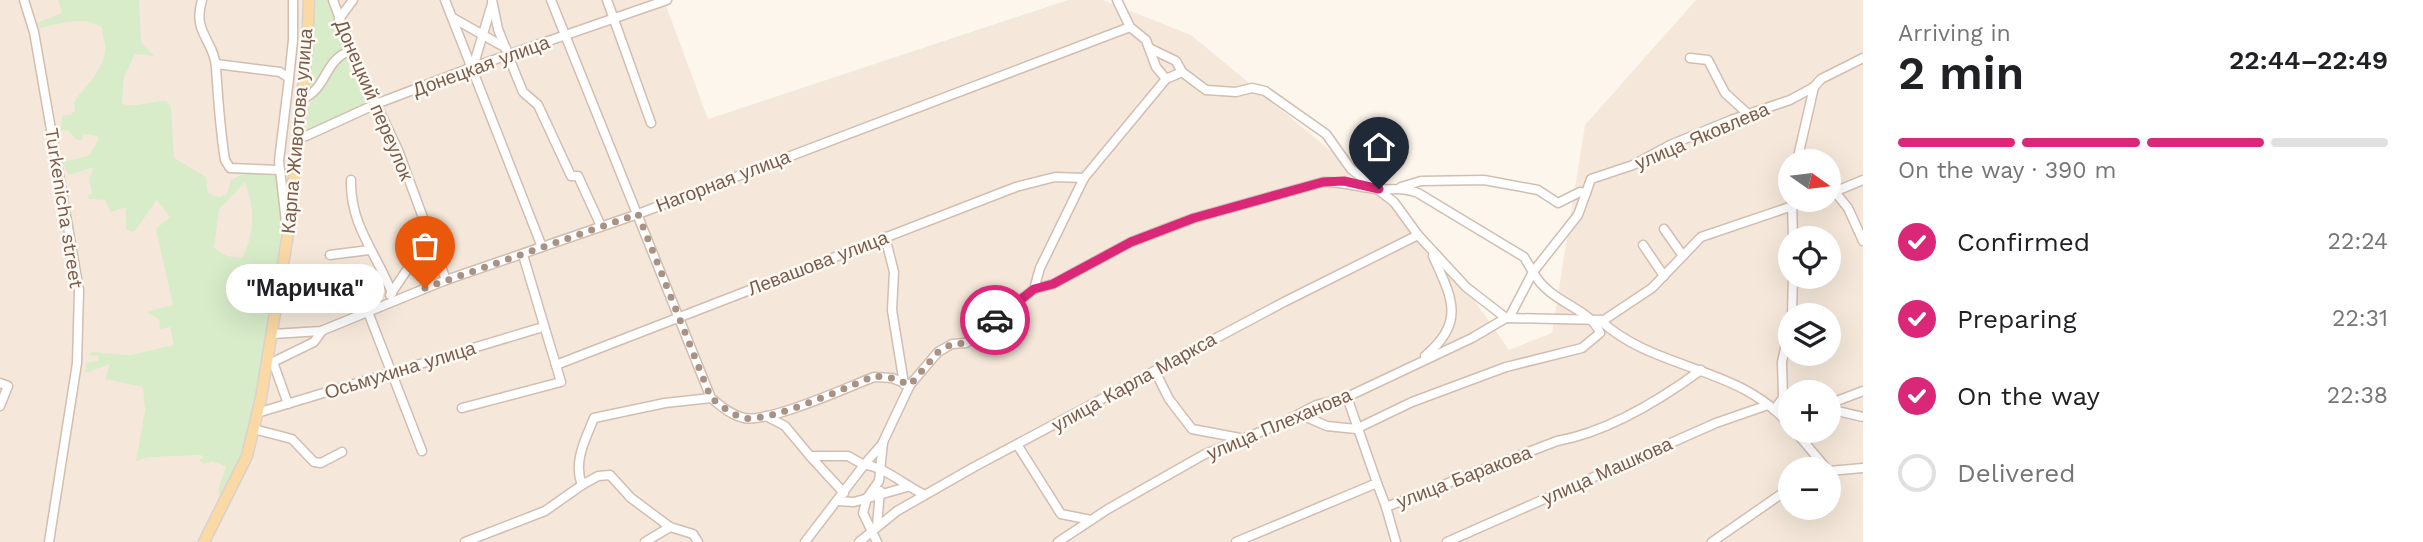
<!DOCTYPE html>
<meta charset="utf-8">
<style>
:root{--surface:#fff;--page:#f6f6f6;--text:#202124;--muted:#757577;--line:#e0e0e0;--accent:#db2777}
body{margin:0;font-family:"Work Sans",sans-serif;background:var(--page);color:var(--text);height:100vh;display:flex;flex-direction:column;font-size:26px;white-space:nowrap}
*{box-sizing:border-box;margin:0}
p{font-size:23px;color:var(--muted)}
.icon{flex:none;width:38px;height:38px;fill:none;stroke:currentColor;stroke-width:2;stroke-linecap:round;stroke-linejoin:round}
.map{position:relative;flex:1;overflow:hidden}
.details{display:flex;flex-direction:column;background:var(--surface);width:560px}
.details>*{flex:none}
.needle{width:46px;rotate:104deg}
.tools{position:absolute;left:1778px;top:149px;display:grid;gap:14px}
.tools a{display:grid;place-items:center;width:63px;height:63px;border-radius:50%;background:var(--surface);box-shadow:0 7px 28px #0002;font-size:35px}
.pin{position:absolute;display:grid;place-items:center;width:60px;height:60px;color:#fff;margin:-72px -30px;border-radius:50% 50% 50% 0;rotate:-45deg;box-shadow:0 0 7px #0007}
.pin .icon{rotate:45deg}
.courier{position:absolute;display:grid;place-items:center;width:70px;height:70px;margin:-35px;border:5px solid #db2777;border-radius:50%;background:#fff;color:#222;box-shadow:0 2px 9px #0007}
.bubble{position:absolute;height:49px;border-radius:24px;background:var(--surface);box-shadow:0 7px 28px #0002;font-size:23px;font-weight:600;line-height:49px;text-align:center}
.overview em{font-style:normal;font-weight:600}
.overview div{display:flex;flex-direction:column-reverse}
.overview{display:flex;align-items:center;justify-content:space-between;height:119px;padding:0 35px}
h1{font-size:46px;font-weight:600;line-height:52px}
.bar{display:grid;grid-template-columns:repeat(4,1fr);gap:10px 7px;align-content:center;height:84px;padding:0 35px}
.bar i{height:9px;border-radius:5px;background:var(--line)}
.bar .current{background:var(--accent)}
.bar p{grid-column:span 4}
ol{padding:0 35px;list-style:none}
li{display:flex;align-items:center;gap:21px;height:77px}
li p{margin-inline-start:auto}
li .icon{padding:7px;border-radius:50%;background:var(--accent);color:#fff;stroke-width:4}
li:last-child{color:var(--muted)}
li i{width:38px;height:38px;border:4px solid var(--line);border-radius:50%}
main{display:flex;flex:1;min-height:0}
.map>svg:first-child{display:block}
.residential{fill:#f5e8da;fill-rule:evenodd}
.green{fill:#d8ecc9;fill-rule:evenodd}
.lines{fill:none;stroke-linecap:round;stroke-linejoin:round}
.minor-casing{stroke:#d1beb0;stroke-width:11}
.major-casing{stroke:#dad1cd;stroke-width:13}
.minor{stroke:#fff;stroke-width:8}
.major{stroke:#fbd9a5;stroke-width:10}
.done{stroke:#a89285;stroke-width:7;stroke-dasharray:0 12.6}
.route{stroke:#db2777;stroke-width:9}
.labels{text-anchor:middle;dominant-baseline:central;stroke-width:5;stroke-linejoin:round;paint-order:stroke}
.street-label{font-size:19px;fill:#7a5c4d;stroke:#fffaf3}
</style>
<main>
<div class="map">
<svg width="1863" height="542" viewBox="0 0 1863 542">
<rect width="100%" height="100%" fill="#fdf6ec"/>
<path class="residential" d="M0,0h664l44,119 360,-119h35l88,35 203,168 76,91 39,56 43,-17 33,-208 111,-125h167v542h-1863zM1790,161h39v39h-39zM1790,238h39v38h-39zM1790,315h39v39h-39zM1790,392h39v38h-39zM1790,469h39v39h-39z"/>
<g class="green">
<path d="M58,0h81l2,42 13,14 -19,-2 -11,23 -2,27c15,4 29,-4 44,-3l5,5 3,52 32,19 2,16 11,4 8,-3 4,-14 16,-8 28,1 3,6 7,49 -10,65h-5l-2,13 5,1c-11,64 -19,133 -53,190l-2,-8 8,-22 -13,-6 -9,3 -5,-4 5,-3 -3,-2 -52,2 -13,4 9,-51 -2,-23 -38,-8 5,-15 -25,9 1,-10 12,-2 1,-5 -10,-1 2,-3 40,3 43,-10 -4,-18 -10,2 -1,-10 -12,-7 26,-7 -17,-76 14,-12 -13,-17 -23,32 -8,-2v-23l-15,5 -6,-12 -16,-1 -1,-3 4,-3 -3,-15 5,-11 -25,8 -7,-13 26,-6 10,-15v-5l-15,-2 -1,6h-5l-8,-9 -9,-1 3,-15h7l5,-4 -1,-9c12,-17 33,-34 31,-57 -1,-6 -3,-11 -3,-17 -17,-13 -44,-4 -62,0l-3,-5 25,-10zM245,182c10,26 10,51 -3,76l-15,-2 -13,-8 5,-39z"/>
<polygon points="314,0 330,0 349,50 338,53 321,82 308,92"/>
<polygon points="350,56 349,70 358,73 369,99 348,115 307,131 307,109 333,67"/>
</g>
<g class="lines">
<defs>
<g id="minor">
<polyline points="24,0 34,32 79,290 77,363 49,542"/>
<path d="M202,0c-10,33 12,40 14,67 2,32 4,62 9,93l5,8 50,2"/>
<polyline points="333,0 355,59 398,150 446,280"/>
<polyline points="445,0 542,247"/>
<polyline points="492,0 498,29 516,75 523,92 538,105 571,176 578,176 601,226"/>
<path d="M551,0l160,398c10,8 20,17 33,20 25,5 104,-31 130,-41l18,1 18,7 28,-33 14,-8 14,-1 68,-54 19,-5 78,-42 63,-24 129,-36c20,-1 37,6 56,7 16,1 24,-2 39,4l106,64 9,15 -24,46"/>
<polyline points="607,0 651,123"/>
<polyline points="1117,0 1130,27 1146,40 1156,67 1166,79"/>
<polyline points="453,18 506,48"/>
<polyline points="339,19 353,0"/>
<polyline points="1149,48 1176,61 1182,72 1206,90 1236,92 1252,88 1265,91 1326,134 1351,169 1394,202 1418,235 1466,287 1506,318 1604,320 1652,288 1701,237 1810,200"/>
<polyline points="1690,58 1708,60 1725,93 1748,114"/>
<polyline points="216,64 280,72 289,78 279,161 286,222"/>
<polyline points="473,67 492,4"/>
<polyline points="289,78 293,40 293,0"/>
<path d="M302,99c26,-10 22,-41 49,-48"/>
<polyline points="299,136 306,136 376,104 473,67 667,0"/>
<polyline points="1797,161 1814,87"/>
<path d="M351,180c-1,46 25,72 41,113"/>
<polyline points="1401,187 1421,181 1484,180 1538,190 1558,203 1580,192 1586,193"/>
<polyline points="1835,192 1848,208 1863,241"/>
<polyline points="1829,194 1863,180"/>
<polyline points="1792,202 1793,238"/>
<polyline points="1664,229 1683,256"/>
<polyline points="885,237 894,272 892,310 904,384"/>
<polyline points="1643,245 1664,276"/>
<polyline points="330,255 369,250"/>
<polyline points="1034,289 1040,268 1084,178 1166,79 1182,72"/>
<polyline points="390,295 429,237"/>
<polyline points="368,312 422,451"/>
<polyline points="1792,315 1793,276"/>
<path d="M1601,321c54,50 141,45 189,105"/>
<polyline points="273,334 321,331 446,280 638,214 1130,27"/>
<path d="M1425,356c41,-34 27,-58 8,-100"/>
<polyline points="273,362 288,404"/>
<polyline points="267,365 314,342 322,331"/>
<polyline points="556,365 1016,187 1055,177 1084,178"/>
<polyline points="1155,371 1169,399 1192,429 1240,438"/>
<polyline points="0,383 8,386 0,406"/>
<polyline points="1347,397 1377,483"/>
<polyline points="1829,404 1863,391"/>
<polyline points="462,408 561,382 523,255"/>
<polyline points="1829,409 1863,417"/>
<polyline points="1774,410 1783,398 1782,362 1790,325"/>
<polyline points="257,413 543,327"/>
<path d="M1299,414l28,12 29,3 56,-27 94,-35 76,-19 18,-15c-9,-25 -51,-30 -67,-61l45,-57 13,-36 42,-14 37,-20 61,-25 59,-20 24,-13 7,-8 42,-21"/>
<polyline points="766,416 785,426 810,456 848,456 864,465 805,542"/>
<polyline points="254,429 292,439 314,462 321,463 342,452"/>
<polyline points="1794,430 1827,469"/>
<polyline points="1018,446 1061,514 1091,520"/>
<polyline points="810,456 844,493"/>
<path d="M864,465c18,0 43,22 61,30"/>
<polyline points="864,465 883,443"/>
<polyline points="1829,471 1863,468"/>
<polyline points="837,501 854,502 907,487"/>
<polyline points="1386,507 1396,542"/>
<polyline points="877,526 880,491"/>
<path d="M670,527l-39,-29 -21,-23 -12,1 -16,9c-9,-23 3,-45 12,-67l71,-15 46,-5"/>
<polyline points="465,542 545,511 582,485"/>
<polyline points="645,542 670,527 693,534 698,542"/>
<polyline points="859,542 897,511 974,467 1284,302 1418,235"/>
<polyline points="877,542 863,513 867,498 879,481 883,442 910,385"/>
<polyline points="1058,542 1108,509 1205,454 1280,424 1316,405 1347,397 1472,338 1506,318"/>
<path d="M1236,542l141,-59 9,24 171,-66c51,-9 103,-41 144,-71"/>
<polyline points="1447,542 1716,423 1768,405"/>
<polyline points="1712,542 1790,488"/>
</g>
<polyline id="major" points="204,542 247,456 261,398 288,234 307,49 309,0"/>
</defs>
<use href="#minor" class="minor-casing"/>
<use href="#major" class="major-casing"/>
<use href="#minor" class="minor"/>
<use href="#major" class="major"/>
</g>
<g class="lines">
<path class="done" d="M425,288l213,-74 73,184c10,7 20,17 33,20 24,5 104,-31 130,-42l18,2 18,7 28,-33 14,-8 15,-1 28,-23"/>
<polyline class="route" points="995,320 1034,289 1053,284 1131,242 1194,218 1323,182 1344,181 1379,189"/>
</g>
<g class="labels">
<g class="street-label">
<text transform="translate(481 66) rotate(-20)">Донецкая улица</text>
<text transform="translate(374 100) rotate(67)">Донецкий переулок</text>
<text transform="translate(297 131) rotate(-85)">Карпа Животова улица</text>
<text transform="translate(1702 136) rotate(-23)">улица Яковлева</text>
<text transform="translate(723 181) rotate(-21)">Нагорная улица</text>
<text transform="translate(64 208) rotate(81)">Turkenicha street</text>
<text transform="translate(818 263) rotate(-21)">Левашова улица</text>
<text transform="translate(400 370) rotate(-17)">Осьмухина улица</text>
<text transform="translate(1134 382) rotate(-29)">улица Карла Маркса</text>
<text transform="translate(1279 424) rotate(-23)">улица Плеханова</text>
<text transform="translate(1607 471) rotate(-24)">улица Машкова</text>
<text transform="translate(1464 477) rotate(-21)">улица Баракова</text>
</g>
</g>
</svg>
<div class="tools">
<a><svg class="needle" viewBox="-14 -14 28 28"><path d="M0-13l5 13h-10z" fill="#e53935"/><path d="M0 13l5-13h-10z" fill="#757577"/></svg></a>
<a><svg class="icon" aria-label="locate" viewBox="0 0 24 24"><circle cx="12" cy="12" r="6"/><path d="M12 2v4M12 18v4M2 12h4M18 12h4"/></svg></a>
<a><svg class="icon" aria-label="layers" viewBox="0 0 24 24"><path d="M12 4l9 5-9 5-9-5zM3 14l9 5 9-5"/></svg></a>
<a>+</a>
<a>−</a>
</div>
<div class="pin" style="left:425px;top:288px;background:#ea580c"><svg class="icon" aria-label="bag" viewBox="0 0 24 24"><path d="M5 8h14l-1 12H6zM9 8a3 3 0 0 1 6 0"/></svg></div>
<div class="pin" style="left:1379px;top:189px;background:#1f2937"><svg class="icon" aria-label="home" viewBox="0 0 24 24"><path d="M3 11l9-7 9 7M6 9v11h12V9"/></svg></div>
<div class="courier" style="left:995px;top:320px"><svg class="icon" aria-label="car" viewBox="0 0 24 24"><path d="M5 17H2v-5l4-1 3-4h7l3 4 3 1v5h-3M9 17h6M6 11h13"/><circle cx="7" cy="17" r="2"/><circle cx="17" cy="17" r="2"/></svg></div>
<div class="bubble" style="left:226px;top:264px;width:158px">&quot;Маричка&quot;</div>
</div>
<section class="details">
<div class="overview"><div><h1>2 min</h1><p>Arriving in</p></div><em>22:44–22:49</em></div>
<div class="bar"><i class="current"></i><i class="current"></i><i class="current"></i><i></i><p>On the way · 390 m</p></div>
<ol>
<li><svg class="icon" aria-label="check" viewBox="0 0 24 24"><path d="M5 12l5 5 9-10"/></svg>Confirmed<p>22:24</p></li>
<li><svg class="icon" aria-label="check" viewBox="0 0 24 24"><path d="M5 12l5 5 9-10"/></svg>Preparing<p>22:31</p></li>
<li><svg class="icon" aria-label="check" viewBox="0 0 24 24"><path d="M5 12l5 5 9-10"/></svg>On the way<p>22:38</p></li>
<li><i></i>Delivered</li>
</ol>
</section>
</main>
